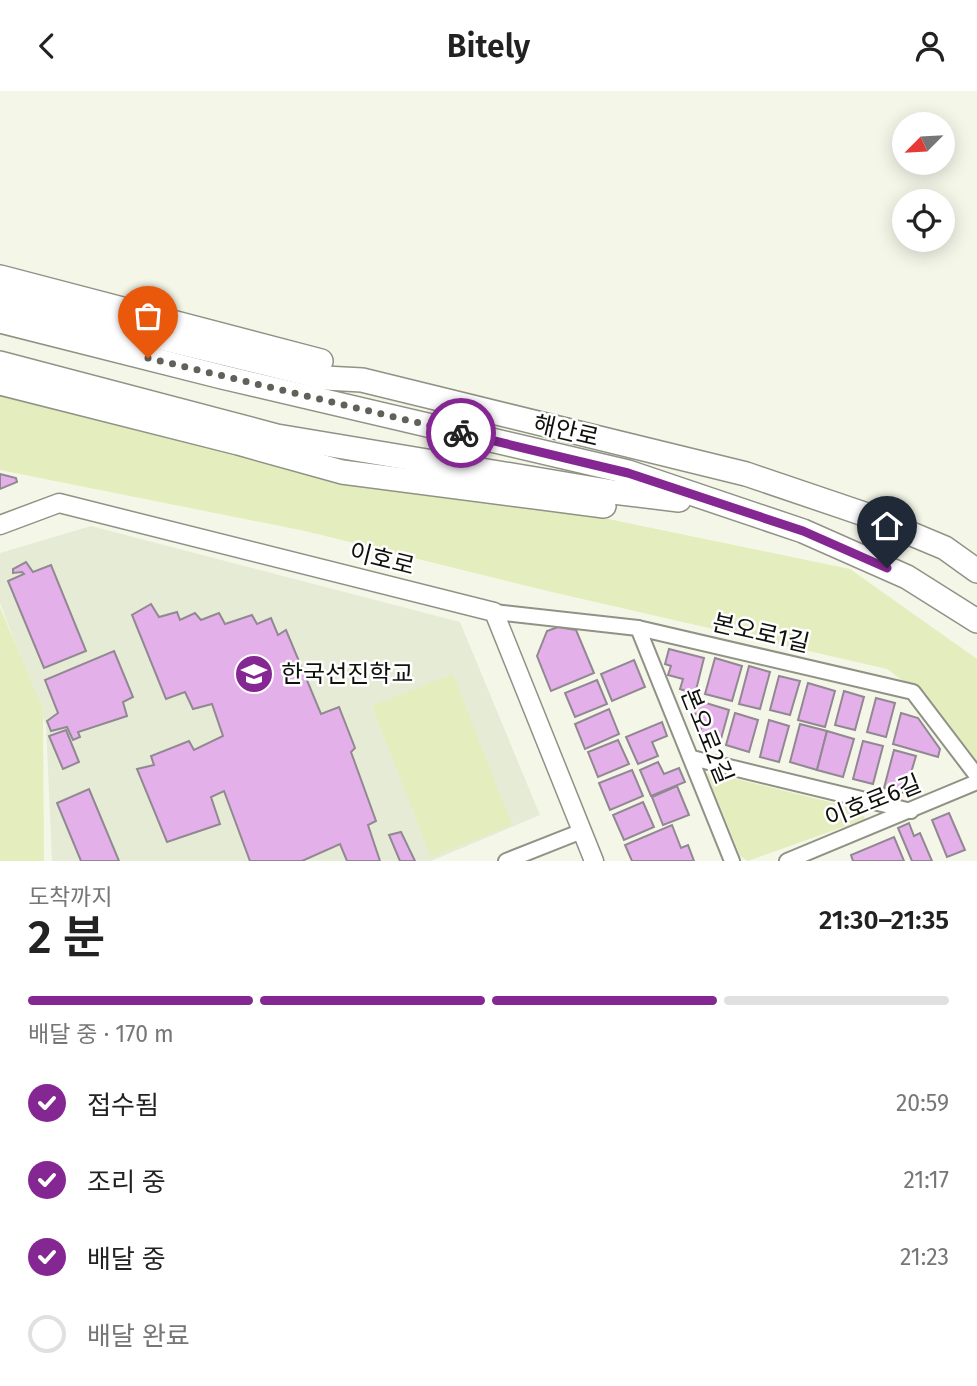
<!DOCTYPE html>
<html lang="ko">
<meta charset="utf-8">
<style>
:root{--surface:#fff;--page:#f2f2f2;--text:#222;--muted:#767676;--line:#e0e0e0;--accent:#852792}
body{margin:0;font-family:"Fira Sans","Noto Sans KR",sans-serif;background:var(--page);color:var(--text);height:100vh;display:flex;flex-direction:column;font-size:26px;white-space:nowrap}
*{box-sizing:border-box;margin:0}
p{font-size:23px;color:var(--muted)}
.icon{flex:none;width:38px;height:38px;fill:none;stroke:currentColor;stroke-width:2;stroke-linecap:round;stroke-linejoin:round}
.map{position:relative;height:770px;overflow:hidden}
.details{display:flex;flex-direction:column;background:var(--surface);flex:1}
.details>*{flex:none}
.needle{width:46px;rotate:246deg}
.tools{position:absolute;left:892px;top:21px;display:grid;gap:14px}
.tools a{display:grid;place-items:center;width:63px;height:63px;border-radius:50%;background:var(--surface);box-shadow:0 4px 18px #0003;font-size:35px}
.pin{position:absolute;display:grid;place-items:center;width:60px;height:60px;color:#fff;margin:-72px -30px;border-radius:50% 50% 50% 0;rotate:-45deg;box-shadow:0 0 7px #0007}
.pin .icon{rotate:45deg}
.courier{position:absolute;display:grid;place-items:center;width:70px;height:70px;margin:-35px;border:5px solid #852792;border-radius:50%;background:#fff;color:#222;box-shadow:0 2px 9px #0007}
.headline em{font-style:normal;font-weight:600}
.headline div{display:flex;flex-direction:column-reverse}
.headline{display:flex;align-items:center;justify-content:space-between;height:119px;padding:0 28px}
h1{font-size:46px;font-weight:600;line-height:52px}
.bar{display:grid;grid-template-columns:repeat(4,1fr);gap:10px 7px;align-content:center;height:84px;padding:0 28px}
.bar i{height:9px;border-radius:5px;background:var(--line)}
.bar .current{background:var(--accent)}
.bar p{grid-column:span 4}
ol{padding:0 28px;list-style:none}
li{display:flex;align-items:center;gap:21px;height:77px}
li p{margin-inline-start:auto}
li .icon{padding:7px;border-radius:50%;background:var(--accent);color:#fff;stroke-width:4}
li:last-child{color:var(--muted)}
li i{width:38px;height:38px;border:4px solid var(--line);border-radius:50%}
header{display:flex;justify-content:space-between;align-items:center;height:91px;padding:0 28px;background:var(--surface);font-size:32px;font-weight:600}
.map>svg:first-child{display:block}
.built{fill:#e6ebd5}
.green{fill:#e4edbe}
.building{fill:#e4b0ea;stroke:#918892;stroke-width:2}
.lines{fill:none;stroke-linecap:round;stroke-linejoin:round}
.minor-casing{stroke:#909285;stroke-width:18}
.tertiary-casing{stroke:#909285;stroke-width:21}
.primary-casing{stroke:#909285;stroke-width:26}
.minor{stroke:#fff;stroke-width:14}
.tertiary{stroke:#fff;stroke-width:18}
.primary{stroke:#fff;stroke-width:23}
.done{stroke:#606259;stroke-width:7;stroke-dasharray:0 12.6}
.route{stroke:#852792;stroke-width:9}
.labels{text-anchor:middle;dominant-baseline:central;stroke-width:5;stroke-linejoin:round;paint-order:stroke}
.street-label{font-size:24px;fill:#10110c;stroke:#fff}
.poi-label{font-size:24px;fill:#10110c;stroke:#fff;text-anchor:start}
</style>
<header><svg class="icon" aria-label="back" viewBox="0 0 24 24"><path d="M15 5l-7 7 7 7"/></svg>Bitely<svg class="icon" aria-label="person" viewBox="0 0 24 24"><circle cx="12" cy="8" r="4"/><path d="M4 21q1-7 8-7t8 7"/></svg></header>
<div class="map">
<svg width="977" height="770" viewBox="0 0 977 770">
<rect width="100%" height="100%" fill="#f4f7e8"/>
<polygon class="built" points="91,435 460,531 540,724 431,770 52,770 46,634 0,512 0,462"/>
<g class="green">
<polygon points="0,302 850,478 977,568 977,681 923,605 887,578 552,501 305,440 0,379"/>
<polygon points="0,516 43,619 44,770 0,770"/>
<polygon points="453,583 512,734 431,766 372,615"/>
<polygon points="709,681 862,719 865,728 748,770 740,765 707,683"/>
</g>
<g class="building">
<polygon points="0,383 16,387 17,391 0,398"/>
<polygon points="26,471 33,481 51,474 86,560 44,577 8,490 24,483 22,481 13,482 13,478"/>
<polygon points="151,513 159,526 177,521 180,529 195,522 201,529 219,522 225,533 252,524 257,533 271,527 278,544 286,539 321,623 339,616 355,657 351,661 376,730 368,734 380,770 347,770 340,753 302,770 250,770 224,700 211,706 220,733 167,751 137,678 154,674 151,665 189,650 194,659 223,645 212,613 193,618 185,601 166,608 132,524"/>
<polygon points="558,536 576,539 594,582 551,600 537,565 547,540"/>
<polygon points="669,558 704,567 695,603 680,598 683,588 668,584 671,575 665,573"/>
<polygon points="114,560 133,606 123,611 127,625 78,641 80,646 73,649 67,636 51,640 47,630 58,622 45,589"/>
<polygon points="715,567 742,575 732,610 705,603"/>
<polygon points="634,569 645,596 612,610 601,583"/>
<polygon points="749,575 770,581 760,618 739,613"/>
<polygon points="779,585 800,590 790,624 770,619"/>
<polygon points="597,589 607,613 575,626 565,602"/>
<polygon points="808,592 835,600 825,636 798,629"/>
<polygon points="844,600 864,606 855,639 835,634"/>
<polygon points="876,607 895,612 886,646 867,641"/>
<polygon points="696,609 729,619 719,655 712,653 713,648 699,644 701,638 695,636 698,624 692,622"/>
<polygon points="609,618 619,643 585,658 575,633"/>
<polygon points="735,622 758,629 749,661 726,654"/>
<polygon points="901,622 918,627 940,658 938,666 893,653"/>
<polygon points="769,629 789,635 779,671 760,666"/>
<polygon points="662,631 667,645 652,651 658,665 638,673 626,646"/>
<polygon points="800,633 827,640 817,679 790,671"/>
<polygon points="66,639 79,671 63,678 49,645"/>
<polygon points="827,640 854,648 843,686 817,679"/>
<polygon points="618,649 629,673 598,686 588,661"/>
<polygon points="863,650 883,655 873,693 853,688"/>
<polygon points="894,659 916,665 905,702 884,697"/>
<polygon points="658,671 664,683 679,677 685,691 651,705 640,679"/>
<polygon points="632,679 643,705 610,719 599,692"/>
<polygon points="677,695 689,724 663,734 652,706"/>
<polygon points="89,698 119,770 81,770 57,712"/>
<polygon points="643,711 654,736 624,749 613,724"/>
<polygon points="949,722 965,759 947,766 932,729"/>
<polygon points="909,732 914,745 920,742 932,770 912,770 898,737"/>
<polygon points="672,734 681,757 688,754 694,770 632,770 625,754"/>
<polygon points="401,741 415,770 400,770 389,744"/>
<polygon points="894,746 904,770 853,770 851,764"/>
</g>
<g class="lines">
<defs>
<g id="minor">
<polyline points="494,521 638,537 913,601 977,685"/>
<polyline points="638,537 732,770"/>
<polyline points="692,667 911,720"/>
<polyline points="506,770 582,740"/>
<polyline points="787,770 977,691"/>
</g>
<polyline id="tertiary" points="0,434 59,412 494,521 594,770"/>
<g id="primary">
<polyline points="0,186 321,270"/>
<polyline points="0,208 325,287 362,289 746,383 864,423 945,457 977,480"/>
<polyline points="0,230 222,286 628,381 803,440 907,486 977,530"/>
<polyline points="0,272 277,345 613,401 679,409"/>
<polyline points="0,292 238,352 342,381 604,415"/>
</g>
</defs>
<use href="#minor" class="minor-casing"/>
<use href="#tertiary" class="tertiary-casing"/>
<use href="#primary" class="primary-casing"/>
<use href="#minor" class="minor"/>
<use href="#tertiary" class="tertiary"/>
<use href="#primary" class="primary"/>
</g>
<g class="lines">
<polyline class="done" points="148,267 461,342"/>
<polyline class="route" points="461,342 628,382 803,440 887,477"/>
</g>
<defs>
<symbol id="school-disc" viewBox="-11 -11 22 22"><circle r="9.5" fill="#852792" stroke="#fff"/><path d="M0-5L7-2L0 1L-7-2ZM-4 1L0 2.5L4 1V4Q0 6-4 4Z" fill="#fff"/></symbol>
</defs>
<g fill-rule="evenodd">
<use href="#school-disc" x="232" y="561" width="44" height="44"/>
</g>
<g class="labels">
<g class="street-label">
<text transform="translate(566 340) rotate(13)">해안로</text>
<text transform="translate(382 468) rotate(14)">이호로</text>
<text transform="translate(761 542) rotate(13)">본오로1길</text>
<text transform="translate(707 645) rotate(68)">본오로2길</text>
<text transform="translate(873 710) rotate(-22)">이호로6길</text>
</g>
<g class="poi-label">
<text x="281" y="583">한국선진학교</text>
</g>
</g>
</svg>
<div class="tools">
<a><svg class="needle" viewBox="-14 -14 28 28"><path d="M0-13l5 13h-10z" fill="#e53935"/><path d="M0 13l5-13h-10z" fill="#767676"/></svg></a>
<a><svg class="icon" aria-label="locate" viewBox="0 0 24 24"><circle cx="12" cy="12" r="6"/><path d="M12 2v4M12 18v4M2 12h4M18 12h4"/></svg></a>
</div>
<div class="pin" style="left:148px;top:267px;background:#ea580c"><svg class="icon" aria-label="bag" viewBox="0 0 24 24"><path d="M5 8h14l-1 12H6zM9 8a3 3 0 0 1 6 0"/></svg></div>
<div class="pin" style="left:887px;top:477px;background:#1f2937"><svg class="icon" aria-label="home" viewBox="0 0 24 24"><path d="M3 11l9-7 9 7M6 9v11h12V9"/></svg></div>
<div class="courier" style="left:461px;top:342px"><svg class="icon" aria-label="bike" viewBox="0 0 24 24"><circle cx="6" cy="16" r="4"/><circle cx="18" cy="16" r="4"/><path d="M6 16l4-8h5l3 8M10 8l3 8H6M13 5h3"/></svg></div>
</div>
<section class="details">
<div class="headline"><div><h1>2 분</h1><p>도착까지</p></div><em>21:30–21:35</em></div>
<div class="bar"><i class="current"></i><i class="current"></i><i class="current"></i><i></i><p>배달 중 · 170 m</p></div>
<ol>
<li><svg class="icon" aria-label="check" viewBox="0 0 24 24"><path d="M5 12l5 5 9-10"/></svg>접수됨<p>20:59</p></li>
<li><svg class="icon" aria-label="check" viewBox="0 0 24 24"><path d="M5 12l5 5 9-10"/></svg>조리 중<p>21:17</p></li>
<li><svg class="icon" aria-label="check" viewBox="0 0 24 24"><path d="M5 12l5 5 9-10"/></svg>배달 중<p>21:23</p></li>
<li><i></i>배달 완료</li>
</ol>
</section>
